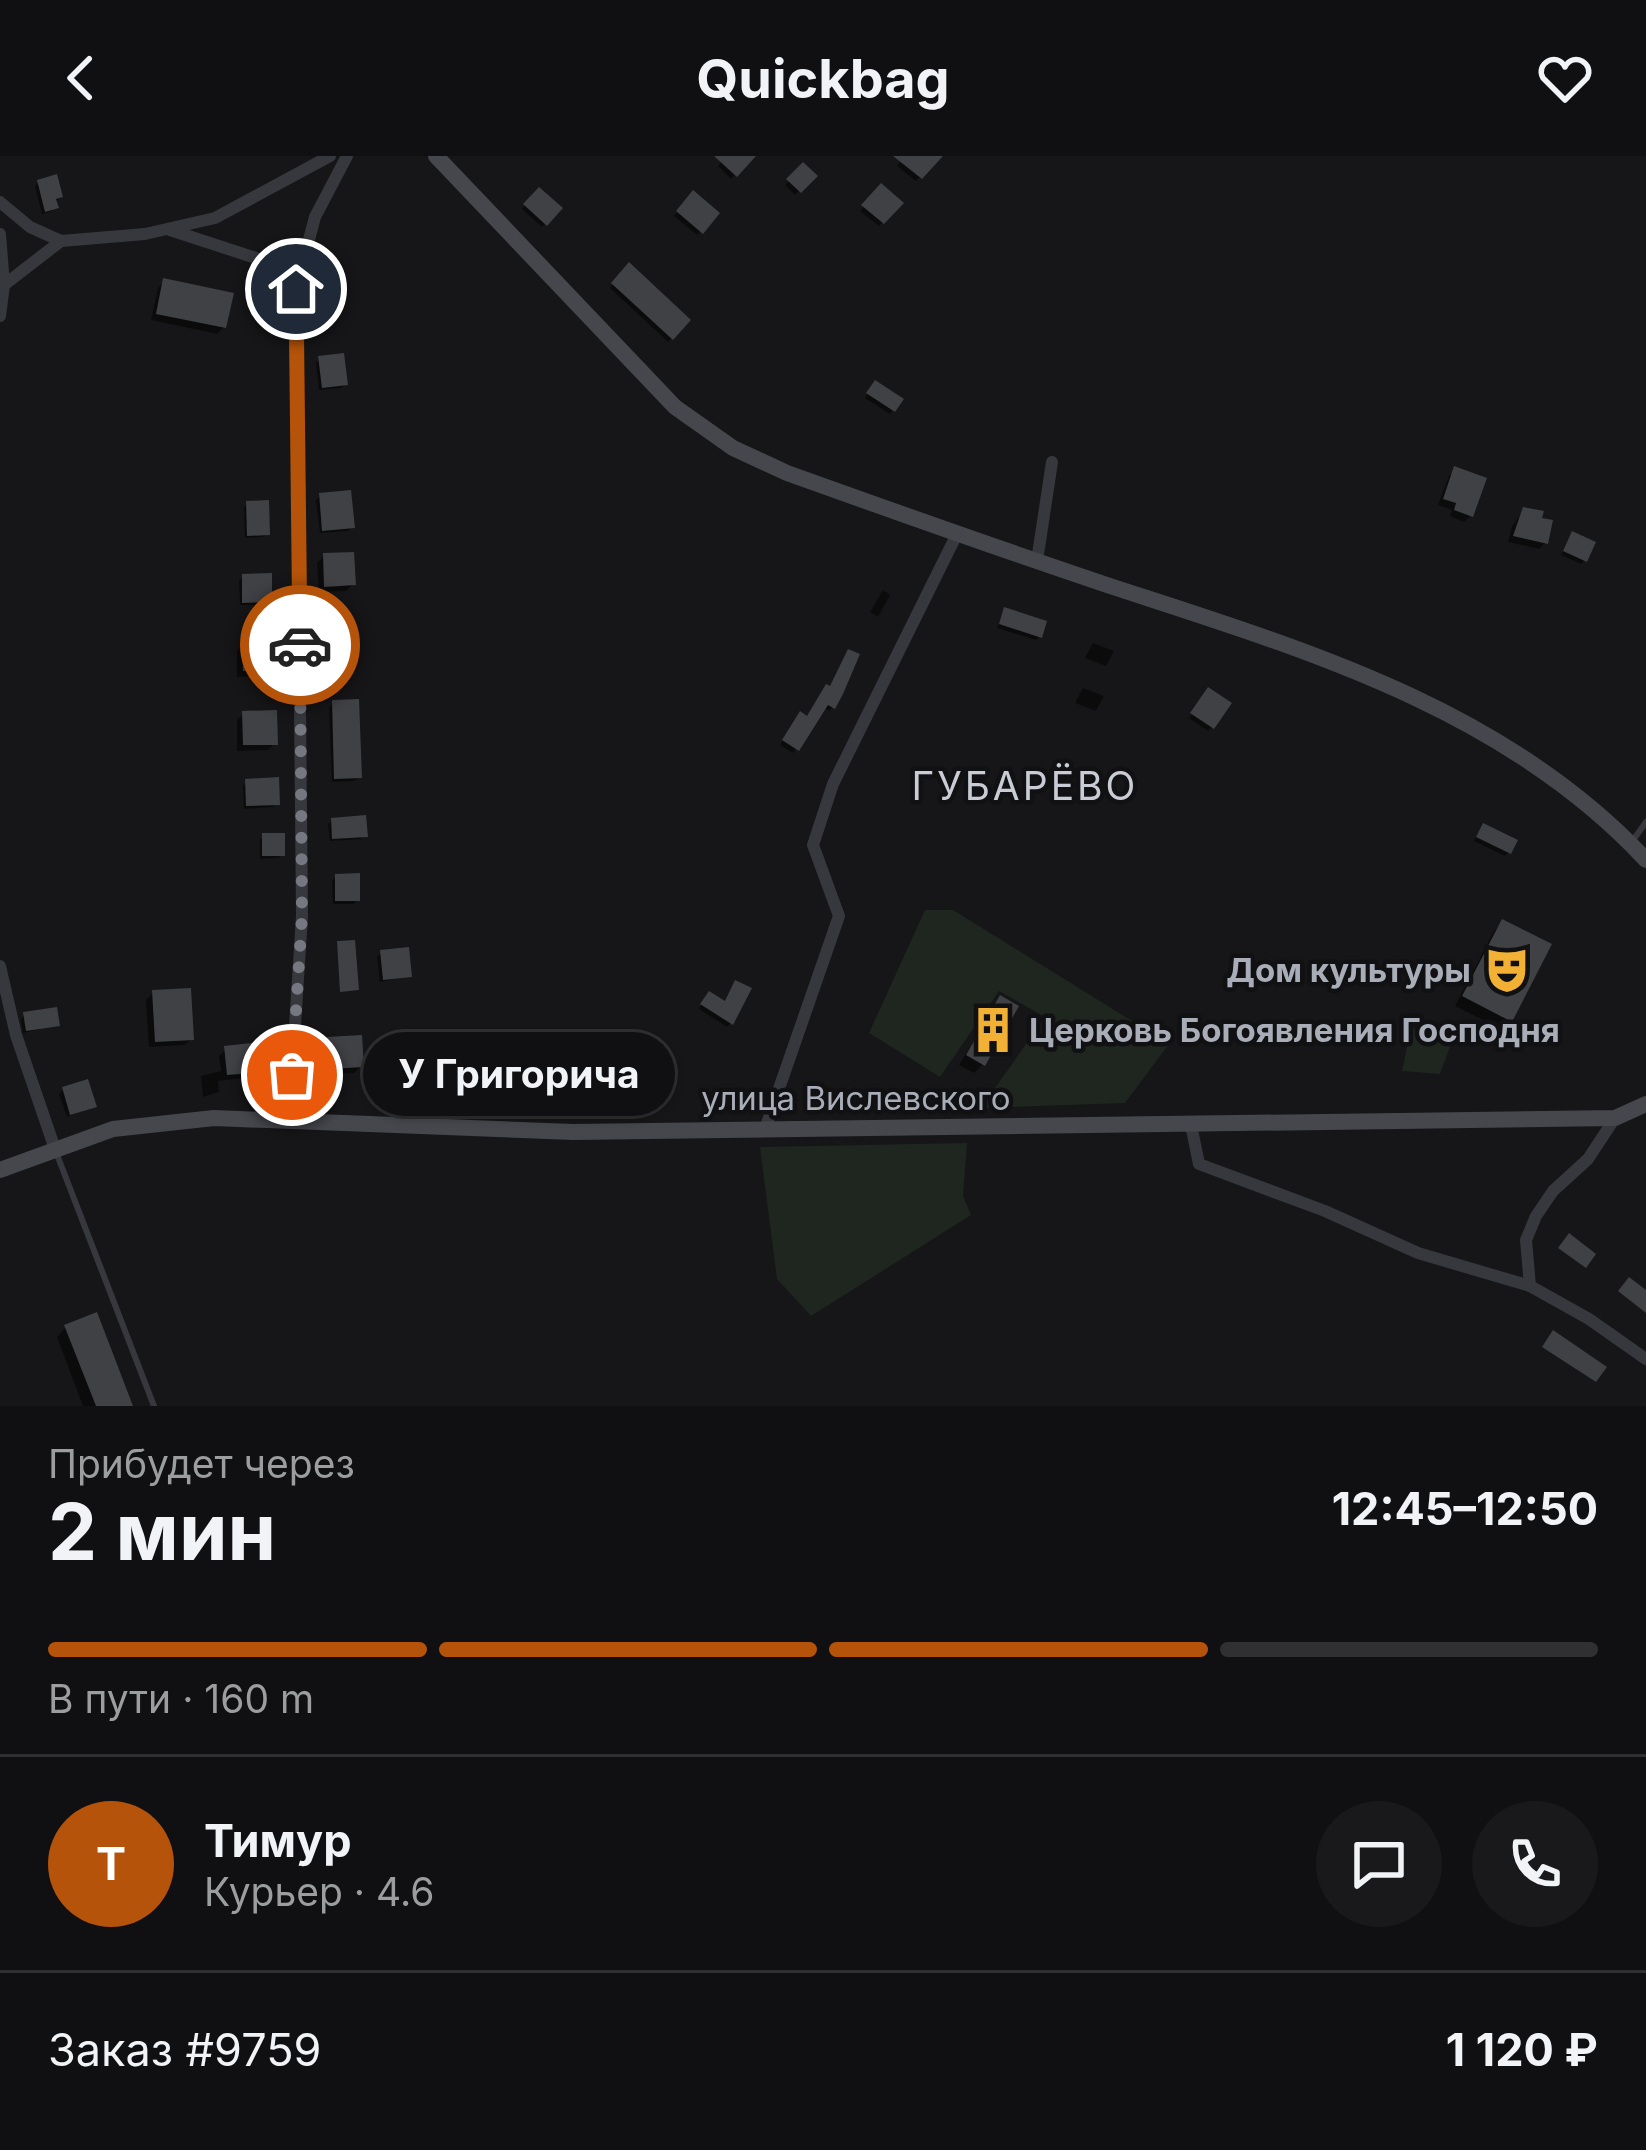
<!DOCTYPE html>
<html lang="ru">
<meta charset="utf-8">
<style>
:root{--surface:#101012;--page:#19191b;--text:#f1f3f6;--muted:#9c9d9f;--line:#303032;--accent:#b45309}
body{margin:0;font-family:Inter,sans-serif;background:var(--page);color:var(--text);height:100vh;display:flex;flex-direction:column;font-size:45px;white-space:nowrap}
*{box-sizing:border-box;margin:0}
p{font-size:39px;color:var(--muted)}
.icon{flex:none;width:66px;height:66px;fill:none;stroke:currentColor;stroke-width:2;stroke-linecap:round;stroke-linejoin:round}
.map{position:relative;height:1250px;overflow:hidden}
.sheet{display:flex;flex-direction:column;background:var(--surface);flex:1}
.sheet>*{flex:none}
.pin{position:absolute;display:grid;place-items:center;width:102px;height:102px;color:#fff;margin:-51px;border:6px solid #fff;border-radius:50%;box-shadow:0 3px 12px #0007}
.courier{position:absolute;display:grid;place-items:center;width:120px;height:120px;margin:-60px;border:9px solid #b45309;border-radius:50%;background:#fff;color:#222;box-shadow:0 3px 15px #0007}
.bubble{position:absolute;height:84px;border-radius:42px;background:var(--surface);box-shadow:0 3px 9px #0004,0 0 0 3px var(--line);font-size:39px;font-weight:700;line-height:84px;text-align:center}
.overview em{font-style:normal;font-weight:700}
.overview div{display:flex;flex-direction:column-reverse}
.overview{display:flex;align-items:center;justify-content:space-between;height:204px;padding:0 48px}
h1{font-size:78px;font-weight:700;line-height:90px}
.bar{display:grid;grid-template-columns:repeat(4,1fr);gap:18px 12px;align-content:center;height:144px;padding:0 48px}
.bar i{height:15px;border-radius:9px;background:var(--line)}
.bar .active{background:var(--accent)}
.bar p{grid-column:span 4}
.line{display:flex;align-items:center;gap:30px;padding:0 48px;border-top:3px solid var(--line)}
.line div{flex:1}
.round{display:grid;place-items:center;flex:none;width:126px;height:126px;border-radius:63px;background:var(--page)}
header{display:flex;justify-content:space-between;align-items:center;height:156px;padding:0 48px;background:var(--surface);font-size:54px;font-weight:700}
.map>svg:first-child{display:block}
.green{fill:#1e261f}
.shadow{fill:#0007}
.building{fill:#404145}
.lines{fill:none;stroke-linecap:round;stroke-linejoin:round}
.lane{stroke:#37383d;stroke-width:6}
.street{stroke:#37383d;stroke-width:12}
.secondary{stroke:#45474d;stroke-width:16}
.done{stroke:#757880;stroke-width:12;stroke-dasharray:0 21.6}
.route{stroke:#b45309;stroke-width:15}
.labels{text-anchor:middle;dominant-baseline:central;stroke-width:9;stroke-linejoin:round;paint-order:stroke}
.poi-label{font-size:33px;font-weight:bold;fill:#a8adb8;stroke:#111113;text-anchor:end}
.street-label{font-size:33px;fill:#a8adb8;stroke:#111113}
.quarter-label{font-size:39px;letter-spacing:3px;fill:#c9ccd4;stroke:#111113}
</style>
<header><svg class="icon" aria-label="back" viewBox="0 0 24 24"><path d="M15 5l-7 7 7 7"/></svg>Quickbag<svg class="icon" aria-label="heart" viewBox="0 0 24 24"><path d="M12 20l-8-8c-3-5 5-10 8-4 3-6 11-1 8 4z"/></svg></header>
<div class="map">
<svg width="1646" height="1250" viewBox="0 0 1646 1250">
<rect width="100%" height="100%" fill="#161618"/>
<g class="green">
<polygon points="925,754 953,754 1169,888 1125,947 981,952 1045,861 999,835 940,921 869,877"/>
<polygon points="1411,873 1455,877 1440,918 1402,915"/>
<polygon points="967,987 963,1040 971,1059 811,1160 777,1123 760,991"/>
</g>
<g class="shadow">
<polygon points="727,0 752,0 731,23 718,10"/>
<polygon points="905,0 934,0 937,2 916,25 897,10"/>
<polygon points="803,10 813,20 795,39 785,29"/>
<polygon points="39,26 60,40 52,55 42,58 35,30"/>
<polygon points="881,31 900,47 879,70 860,55"/>
<polygon points="539,35 559,53 542,71 522,53"/>
<polygon points="693,38 716,58 697,79 674,60"/>
<polygon points="629,111 687,164 668,186 610,132"/>
<polygon points="164,125 224,171 217,178 151,164 158,132"/>
<polygon points="320,203 345,228 341,232 319,234 316,207"/>
<polygon points="872,231 893,254 890,258 865,242"/>
<polygon points="1455,314 1471,359 1464,366 1450,360 1452,354 1438,349 1449,320"/>
<polygon points="320,340 352,371 348,375 320,377 316,344"/>
<polygon points="247,348 267,378 263,381 245,382 244,351"/>
<polygon points="1524,354 1546,386 1539,393 1508,386 1512,370"/>
<polygon points="1569,382 1584,405 1581,408 1561,399"/>
<polygon points="324,400 353,428 346,435 319,436 317,407"/>
<polygon points="243,421 269,445 266,449 240,449 239,425"/>
<polygon points="883,434 890,439 878,461 870,456"/>
<polygon points="1005,455 1039,481 1036,484 997,472"/>
<polygon points="330,471 355,503 351,507 327,507 326,475"/>
<polygon points="1093,487 1114,495 1106,510 1085,502"/>
<polygon points="243,488 272,513 266,520 237,521 237,495"/>
<polygon points="826,532 832,551 829,555 823,551 793,597 780,589 797,563 806,563"/>
<polygon points="1083,532 1104,540 1096,555 1075,547"/>
<polygon points="1205,539 1212,571 1208,575 1189,562"/>
<polygon points="333,547 359,621 355,625 332,626 329,551"/>
<polygon points="243,558 275,587 268,594 237,595 237,564"/>
<polygon points="247,626 277,647 273,651 244,653 243,630"/>
<polygon points="332,665 365,679 361,683 330,685 328,668"/>
<polygon points="1480,674 1509,696 1505,700 1474,685"/>
<polygon points="263,680 282,699 278,702 260,703 260,684"/>
<polygon points="336,721 357,744 354,748 333,748 332,725"/>
<polygon points="1503,766 1510,864 1501,873 1455,850 1494,775"/>
<polygon points="381,797 409,820 380,826 377,801"/>
<polygon points="153,837 191,883 185,889 149,891 146,844"/>
<polygon points="1000,842 983,908 974,917 959,909"/>
<polygon points="705,843 724,848 731,867 727,871 699,853"/>
<polygon points="25,859 57,869 23,877 21,863"/>
<polygon points="310,885 361,910 354,917 305,919 304,891"/>
<polygon points="226,893 261,915 254,921 218,925 219,936 203,941 201,920 221,915 219,900"/>
<polygon points="504,917 521,942 517,946 500,946 500,921"/>
<polygon points="449,920 467,940 463,944 445,944 445,924"/>
<polygon points="63,934 93,950 67,961 59,938"/>
<polygon points="66,1171 130,1250 83,1250 57,1181"/>
</g>
<g class="building">
<polygon points="714,0 756,0 737,21"/>
<polygon points="893,0 943,0 922,23"/>
<polygon points="803,6 818,20 801,37 786,23"/>
<polygon points="57,18 63,41 56,43 59,52 45,56 37,24"/>
<polygon points="881,27 904,47 884,68 861,49"/>
<polygon points="539,31 563,52 547,70 523,48"/>
<polygon points="693,34 720,57 703,78 676,55"/>
<polygon points="629,106 691,164 673,184 611,127"/>
<polygon points="163,122 234,137 226,172 156,158"/>
<polygon points="344,197 348,229 322,232 318,200"/>
<polygon points="875,224 904,243 895,256 866,237"/>
<polygon points="1454,310 1487,322 1473,361 1454,354 1456,347 1443,343"/>
<polygon points="351,334 355,372 322,375 319,337"/>
<polygon points="269,344 270,379 247,380 246,345"/>
<polygon points="1523,351 1544,355 1542,362 1553,364 1548,388 1513,380"/>
<polygon points="1572,375 1596,386 1587,406 1563,395"/>
<polygon points="354,396 356,429 324,431 323,397"/>
<polygon points="272,417 272,446 242,447 242,418"/>
<polygon points="1004,451 1047,465 1042,482 999,468"/>
<polygon points="356,467 358,504 330,505 328,468"/>
<polygon points="275,484 275,515 243,515 242,485"/>
<polygon points="848,493 860,498 843,538 835,553 828,549 799,595 782,584 800,555 807,560 826,528 830,530"/>
<polygon points="1208,531 1232,547 1214,573 1190,557"/>
<polygon points="359,543 362,622 334,623 332,544"/>
<polygon points="277,554 278,589 243,589 242,555"/>
<polygon points="279,621 280,649 246,650 245,623"/>
<polygon points="366,659 368,681 332,683 331,662"/>
<polygon points="1483,667 1518,684 1511,698 1476,681"/>
<rect x="262" y="677" width="23" height="23"/>
<polygon points="360,717 360,745 335,745 335,718"/>
<polygon points="1502,763 1552,788 1512,866 1462,840"/>
<polygon points="355,784 359,834 340,836 337,785"/>
<polygon points="409,791 412,821 383,824 380,794"/>
<polygon points="735,824 752,832 733,869 700,848 709,835 725,845"/>
<polygon points="191,832 194,884 155,886 152,834"/>
<polygon points="1000,839 1019,850 985,910 966,899"/>
<polygon points="57,851 60,870 26,875 23,856"/>
<polygon points="362,879 364,911 311,914 309,882"/>
<polygon points="261,886 264,916 227,919 224,890"/>
<rect x="503" y="914" width="21" height="29"/>
<polygon points="448,917 470,918 470,942 447,941"/>
<polygon points="88,923 97,951 70,959 62,931"/>
<polygon points="1569,1077 1596,1098 1586,1112 1558,1092"/>
<polygon points="1629,1121 1646,1134 1646,1157 1618,1135"/>
<polygon points="97,1156 133,1250 96,1250 64,1169"/>
<polygon points="1553,1174 1607,1211 1596,1226 1542,1191"/>
</g>
<g class="lines">
<g class="lane">
<polyline points="1631,687 1646,666"/>
<polyline points="56,996 154,1250"/>
</g>
<g class="street">
<polyline points="0,46 30,71 61,85 145,78 215,62 330,0"/>
<polyline points="170,74 268,106 296,133"/>
<polyline points="0,78 4,129 0,160"/>
<polyline points="4,129 61,85"/>
<polyline points="1037,405 1052,306"/>
<polyline points="0,810 16,879 55,993"/>
<polyline points="1615,962 1588,1003 1553,1035 1536,1060 1526,1084 1530,1130 1589,1163 1646,1203"/>
<polyline points="289,964 302,760 296,133 315,61 347,0"/>
<polyline points="1191,969 1199,1008 1325,1055 1418,1097 1530,1130"/>
<polyline points="766,970 839,760 813,689 833,628 957,378"/>
</g>
<g class="secondary">
<path d="M436,0l239,251 58,41 54,25c106,38 213,76 320,112 192,63 397,122 539,275"/>
<polyline points="0,1014 113,973 214,962 573,976 1615,962 1646,948"/>
</g>
</g>
<g class="lines">
<polyline class="done" points="292,919 302,760 300,489"/>
<polyline class="route" points="296,133 300,489"/>
</g>
<defs>
<symbol id="theatre-bare" viewBox="-9 -9 18 18"><path d="M-5-5.5Q0-4 5-5.5V0Q5 5 0 6Q-5 5-5 0ZM-3.3-2.5H-1v1.5H-3.3ZM1-2.5H3.3v1.5H1ZM-2.8 1Q0 5.5 2.8 1Z" fill="#f2b134" stroke="#111113" stroke-width="2.5" paint-order="stroke"/></symbol>
<symbol id="building-bare" viewBox="-9 -9 18 18"><path d="M-4-6H4V6H1V3H-1V6H-4ZM-2.5-4.3h1.7v1.8h-1.7ZM.8-4.3h1.7v1.8H.8ZM-2.5-1h1.7V.8h-1.7ZM.8-1h1.7V.8H.8Z" fill="#f2b134" stroke="#111113" stroke-width="2.5" paint-order="stroke"/></symbol>
</defs>
<g fill-rule="evenodd">
<use href="#theatre-bare" x="1474" y="781" width="66" height="66"/>
<use href="#building-bare" x="960" y="841" width="66" height="66"/>
</g>
<g class="labels">
<g class="poi-label">
<text x="1471" y="814">Дом культуры</text>
<text x="1029" y="874" text-anchor="start">Церковь Богоявления Господня</text>
</g>
<g class="street-label">
<text x="856" y="942">улица Вислевского</text>
</g>
<g class="quarter-label">
<text x="1025" y="629">ГУБАРЁВО</text>
</g>
</g>
</svg>
<div class="pin" style="left:292px;top:919px;background:#ea580c"><svg class="icon" aria-label="bag" viewBox="0 0 24 24"><path d="M5 8h14l-1 12H6zM9 8a3 3 0 0 1 6 0"/></svg></div>
<div class="pin" style="left:296px;top:133px;background:#1f2937"><svg class="icon" aria-label="home" viewBox="0 0 24 24"><path d="M3 11l9-7 9 7M6 9v11h12V9"/></svg></div>
<div class="courier" style="left:300px;top:489px"><svg class="icon" aria-label="car" viewBox="0 0 24 24"><path d="M5 17H2v-5l4-1 3-4h7l3 4 3 1v5h-3M9 17h6M6 11h13"/><circle cx="7" cy="17" r="2"/><circle cx="17" cy="17" r="2"/></svg></div>
<div class="bubble" style="left:363px;top:876px;width:312px">У Григорича</div>
</div>
<section class="sheet">
<div class="overview"><div><h1>2 мин</h1><p>Прибудет через</p></div><em>12:45–12:50</em></div>
<div class="bar"><i class="active"></i><i class="active"></i><i class="active"></i><i></i><p>В пути · 160 m</p></div>
<div class="line" style="height:216px"><b class="round" style="background:var(--accent);color:#fff">Т</b><div><b>Тимур</b><p>Курьер · 4.6</p></div><a class="round"><svg class="icon" aria-label="chat" viewBox="0 0 24 24"><path d="M4 5h16v11H9l-5 4z"/></svg></a><a class="round"><svg class="icon" aria-label="phone" viewBox="0 0 24 24"><path d="M5 4h4l2 5-3 2q2 4 5 5l2-3 5 2v4C11 20 4 13 5 4z"/></svg></a></div>
<div class="line" style="height:156px"><div>Заказ #9759</div><b>1 120 ₽</b></div>
</section>
